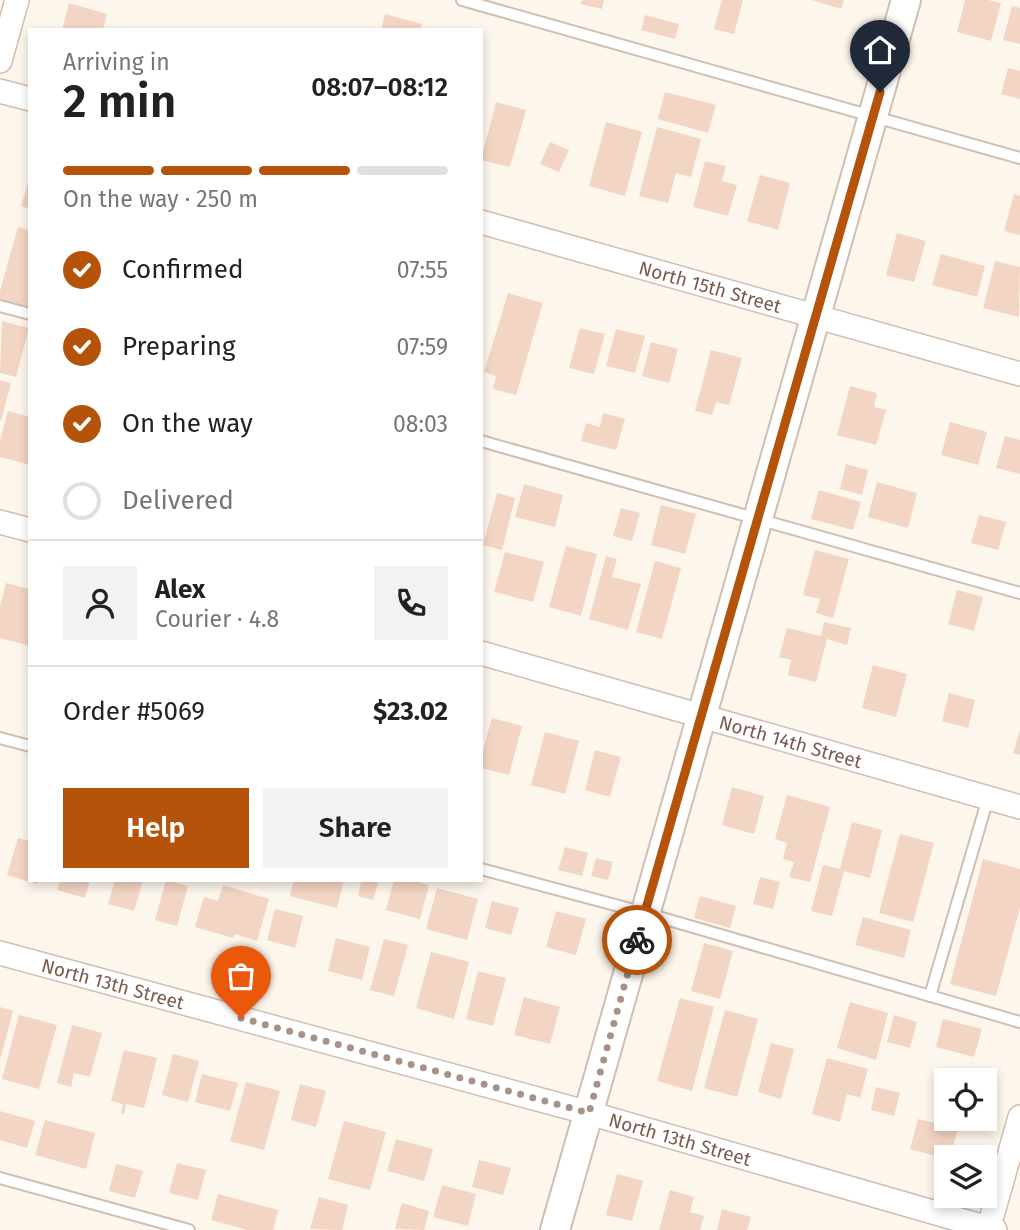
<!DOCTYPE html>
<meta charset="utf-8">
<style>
:root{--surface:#fff;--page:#f2f2f2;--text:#222;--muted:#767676;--line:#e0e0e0;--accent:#b45309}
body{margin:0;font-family:"Fira Sans",sans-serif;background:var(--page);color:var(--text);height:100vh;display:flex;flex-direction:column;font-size:26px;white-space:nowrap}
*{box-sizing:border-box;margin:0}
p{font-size:23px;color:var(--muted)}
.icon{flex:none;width:38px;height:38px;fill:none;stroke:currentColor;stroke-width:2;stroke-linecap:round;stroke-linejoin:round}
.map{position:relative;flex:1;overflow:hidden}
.drawer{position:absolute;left:28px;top:28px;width:455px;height:854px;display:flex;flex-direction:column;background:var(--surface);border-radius:0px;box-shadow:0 4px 10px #0003}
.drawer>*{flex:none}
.controls{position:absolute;left:934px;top:1068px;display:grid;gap:14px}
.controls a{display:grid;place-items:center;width:63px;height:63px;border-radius:0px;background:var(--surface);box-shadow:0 4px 10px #0003;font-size:35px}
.pin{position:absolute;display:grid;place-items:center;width:60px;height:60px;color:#fff;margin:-72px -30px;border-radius:50% 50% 50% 0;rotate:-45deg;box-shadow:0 0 7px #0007}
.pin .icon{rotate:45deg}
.courier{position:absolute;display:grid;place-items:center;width:70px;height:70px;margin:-35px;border:5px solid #b45309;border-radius:50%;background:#fff;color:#222;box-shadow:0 2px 9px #0007}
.headline em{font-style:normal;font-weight:600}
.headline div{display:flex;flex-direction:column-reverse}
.headline{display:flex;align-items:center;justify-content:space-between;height:119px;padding:0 35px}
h1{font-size:46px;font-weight:600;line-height:52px}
.bar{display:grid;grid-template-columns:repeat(4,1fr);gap:10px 7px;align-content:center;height:84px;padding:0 35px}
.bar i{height:9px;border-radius:5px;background:var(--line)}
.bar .on{background:var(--accent)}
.bar p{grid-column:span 4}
.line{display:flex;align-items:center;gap:18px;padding:0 35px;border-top:2px solid var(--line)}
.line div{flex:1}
.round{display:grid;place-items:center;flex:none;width:74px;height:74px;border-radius:0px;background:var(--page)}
ol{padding:0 35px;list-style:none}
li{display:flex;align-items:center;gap:21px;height:77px}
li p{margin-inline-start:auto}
li .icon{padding:7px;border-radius:50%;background:var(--accent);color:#fff;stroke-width:4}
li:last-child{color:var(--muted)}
li i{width:38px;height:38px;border:4px solid var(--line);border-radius:50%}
.action{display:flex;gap:14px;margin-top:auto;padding:14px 35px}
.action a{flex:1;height:80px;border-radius:0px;background:var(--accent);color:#fff;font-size:28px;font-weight:600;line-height:80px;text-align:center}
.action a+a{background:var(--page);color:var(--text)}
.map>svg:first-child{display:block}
.building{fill:#f3d5c3}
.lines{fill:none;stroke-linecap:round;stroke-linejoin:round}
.service-casing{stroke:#d1beb0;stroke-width:14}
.minor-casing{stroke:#d1beb0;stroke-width:26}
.tertiary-casing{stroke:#d1beb0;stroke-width:32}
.service{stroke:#fff;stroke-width:10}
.minor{stroke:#fff;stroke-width:23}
.tertiary{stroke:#fff;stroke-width:28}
.done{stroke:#a89285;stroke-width:7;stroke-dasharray:0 12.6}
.route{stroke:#b45309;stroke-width:9}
.labels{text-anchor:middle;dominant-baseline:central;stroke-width:7;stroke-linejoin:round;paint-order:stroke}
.street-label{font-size:19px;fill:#7a5c4d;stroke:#fffaf3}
</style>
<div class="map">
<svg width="1020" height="1230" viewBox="0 0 1020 1230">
<rect width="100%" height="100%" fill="#fdf6ec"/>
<g class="building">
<polygon points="582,0 604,0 602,9 581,4"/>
<polygon points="722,0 743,0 734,34 714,29"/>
<polygon points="812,0 844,0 841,9"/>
<polygon points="965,0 988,0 1001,3 991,41 957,32"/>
<polygon points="69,3 107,14 103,30 62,30"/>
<polygon points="1012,6 1020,8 1020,44 1003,40"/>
<polygon points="385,14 422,24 420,30 381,30"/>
<polygon points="645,15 679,24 675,39 641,30"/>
<polygon points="1008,68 1020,71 1020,99 1001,94"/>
<polygon points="665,92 716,105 708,133 658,119"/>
<polygon points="496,102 526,110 510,167 481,160"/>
<polygon points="606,122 642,132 625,196 589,186"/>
<polygon points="657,127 701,139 691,177 676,173 668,203 639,196"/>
<polygon points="550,142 569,150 559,172 540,164"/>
<polygon points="705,161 726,166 722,181 737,185 728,216 693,207"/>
<polygon points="760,175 790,183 778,230 747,221"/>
<polygon points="30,176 30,209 21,206"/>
<polygon points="1014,194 1020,196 1020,235 1004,231"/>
<polygon points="18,227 30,231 30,308 0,299 0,291"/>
<polygon points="897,233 926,241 914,282 886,275"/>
<polygon points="941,254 985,266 977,297 932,285"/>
<polygon points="995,261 1020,267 1019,317 983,308"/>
<polygon points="508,293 543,303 516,395 493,389 496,376 484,372"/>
<polygon points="2,321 29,328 16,377 0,373"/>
<polygon points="580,328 605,334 594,374 569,368"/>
<polygon points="616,329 645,336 635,373 606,366"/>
<polygon points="651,342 678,349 669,383 642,376"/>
<polygon points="711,350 742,358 729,405 716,402 712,415 695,411"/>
<polygon points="0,380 11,383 1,421 0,420"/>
<polygon points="850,386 877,393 874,407 886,410 876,445 837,435"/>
<polygon points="8,411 30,417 30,465 0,457 0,441"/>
<polygon points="603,413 625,419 616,450 581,441 586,423 600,427"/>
<polygon points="950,422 987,432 978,465 941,455"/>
<polygon points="1005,436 1020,440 1020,474 996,468"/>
<polygon points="846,464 868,470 862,495 840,489"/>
<polygon points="877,482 917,493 908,528 868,517"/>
<polygon points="524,484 563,495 555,527 515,517"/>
<polygon points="819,490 861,502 853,530 811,519"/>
<polygon points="497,493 515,498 502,550 483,545"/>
<polygon points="661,505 696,514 685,554 651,545"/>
<polygon points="621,508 640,513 632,541 613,536"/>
<polygon points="979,515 1006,522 998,550 971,543"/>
<polygon points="566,546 597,554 581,616 549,607"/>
<polygon points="815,550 849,559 833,618 816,613 820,599 803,595"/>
<polygon points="505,552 544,562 533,602 494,592"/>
<polygon points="606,556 617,559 612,577 641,584 628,630 589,619"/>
<polygon points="655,561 681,568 662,639 636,632"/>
<polygon points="6,583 30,589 30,646 0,638 0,606"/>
<polygon points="957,590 983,597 974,631 948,624"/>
<polygon points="824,622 851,628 847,645 827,639 816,682 788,675 791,660 779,657 787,628 821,636"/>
<polygon points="873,665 907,674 896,717 862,708"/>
<polygon points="949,693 975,700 968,728 942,721"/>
<polygon points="492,718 522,726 509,775 481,768 481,757"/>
<polygon points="1020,730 1020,755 1013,753"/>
<polygon points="545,732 579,741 565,794 531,785"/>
<polygon points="595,750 621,757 610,797 585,790"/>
<polygon points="732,787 764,796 754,834 722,825"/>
<polygon points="787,795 830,807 810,882 789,877 794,862 783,859 787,843 775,839"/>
<polygon points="852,822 882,830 870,878 844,871 832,916 811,911 823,865 840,869"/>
<polygon points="900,834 934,843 913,922 879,913"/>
<polygon points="18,838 30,841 30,880 38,880 37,884 7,875"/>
<polygon points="565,847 588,853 582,876 558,870"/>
<polygon points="596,858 613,862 608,880 591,876"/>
<polygon points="983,859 1020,869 1020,908 996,996 950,984"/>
<polygon points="760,877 780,882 773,909 753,904"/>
<polygon points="60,880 90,880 85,898 57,890"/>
<polygon points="115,880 143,880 134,911 108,904"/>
<polygon points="166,880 188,886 177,926 155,920"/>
<polygon points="294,880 344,880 337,908 290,896"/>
<polygon points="355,880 379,880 373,900 358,896 361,883"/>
<polygon points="394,880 410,880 429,885 420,919 386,910"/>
<polygon points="223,885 269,899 257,941 235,934 233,938 195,927 204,897 218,901"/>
<polygon points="437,888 478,899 467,940 426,929"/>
<polygon points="700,896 736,906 730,928 694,918"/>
<polygon points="492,901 519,908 511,935 485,928"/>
<polygon points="275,909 303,916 295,948 267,940"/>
<polygon points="556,911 586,919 576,955 546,947"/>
<polygon points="863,917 911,930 904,958 855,945"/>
<polygon points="336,938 370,947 362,980 328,971"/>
<polygon points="384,939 408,945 394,996 370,990"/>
<polygon points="704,943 733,951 720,999 691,991"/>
<polygon points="431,952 469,962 454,1019 416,1008"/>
<polygon points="478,971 506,978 493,1026 466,1019"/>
<polygon points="524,997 560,1007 550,1044 514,1035"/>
<polygon points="680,998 714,1007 692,1091 657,1081"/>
<polygon points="850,1002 888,1013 876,1060 837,1048"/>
<polygon points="0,1007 13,1011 1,1057 0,1057"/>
<polygon points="725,1010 758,1019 737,1097 704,1088"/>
<polygon points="19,1015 57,1025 39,1089 2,1079"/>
<polygon points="894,1015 917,1022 910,1048 887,1042"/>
<polygon points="943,1019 982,1029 974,1057 936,1047"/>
<polygon points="72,1025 102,1033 90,1077 74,1073 71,1087 57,1083"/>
<polygon points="771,1043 794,1049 781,1099 758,1092"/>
<polygon points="124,1050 157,1058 144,1108 126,1104 124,1114 121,1113 123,1104 111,1101"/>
<polygon points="173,1054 199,1061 188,1102 162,1095"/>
<polygon points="827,1058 868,1069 860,1098 847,1094 840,1122 812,1114"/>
<polygon points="202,1074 238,1083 230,1111 195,1102"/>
<polygon points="246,1082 280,1091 264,1150 230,1141"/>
<polygon points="300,1084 326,1091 316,1127 291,1120"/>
<polygon points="876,1087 900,1093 894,1116 871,1110"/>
<polygon points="0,1111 35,1121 27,1148 0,1140"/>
<polygon points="918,1119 958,1129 950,1157 947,1157 947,1159 910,1149"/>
<polygon points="45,1120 95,1133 86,1169 35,1155"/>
<polygon points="344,1121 386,1132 370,1190 328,1179"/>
<polygon points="396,1139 433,1149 424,1181 387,1171"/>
<polygon points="479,1160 511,1168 503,1195 472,1187"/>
<polygon points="177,1163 206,1170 198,1200 169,1193"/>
<polygon points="116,1164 143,1171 135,1198 109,1191"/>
<polygon points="617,1174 643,1181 632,1221 606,1215"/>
<polygon points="442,1185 476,1194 468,1226 433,1217"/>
<polygon points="670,1190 694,1197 690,1212 704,1216 700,1230 659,1230"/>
<polygon points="218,1194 278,1210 273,1230 247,1230 211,1220"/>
<polygon points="319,1197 348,1205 342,1230 310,1229"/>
<polygon points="402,1203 429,1211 424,1230 395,1229"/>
<polygon points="722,1209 751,1217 747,1230 717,1230"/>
</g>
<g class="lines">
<defs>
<g id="service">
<polyline points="462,0 1020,158"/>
<polyline points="0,306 30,314"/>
<polyline points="481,441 1020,593"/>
<polyline points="0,738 30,746"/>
<polyline points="481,869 645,913 1020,1022"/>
<polyline points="930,996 988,798"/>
<polyline points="0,1178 189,1230"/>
</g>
<g id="minor">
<polyline points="0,61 17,0"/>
<polyline points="0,91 30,99"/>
<path id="s1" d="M481,222l539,152"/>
<polyline points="0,522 30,530"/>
<path id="s2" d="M481,653l539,154"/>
<path id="s3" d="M0,953l589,160 406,117"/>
<polyline points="988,1230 1020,1117"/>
</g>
<polyline id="tertiary" points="555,1230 906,0"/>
</defs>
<use href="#service" class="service-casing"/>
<use href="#minor" class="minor-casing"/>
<use href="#tertiary" class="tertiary-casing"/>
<use href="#service" class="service"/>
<use href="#minor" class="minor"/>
<use href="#tertiary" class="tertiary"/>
</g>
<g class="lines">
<polyline class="done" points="241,1018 589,1113 637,940"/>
<polyline class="route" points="637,940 880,92"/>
</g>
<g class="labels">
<g class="street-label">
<text stroke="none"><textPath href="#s1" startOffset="238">North 15th Street</textPath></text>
<text stroke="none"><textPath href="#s2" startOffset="322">North 14th Street</textPath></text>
<text stroke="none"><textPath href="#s3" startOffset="117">North 13th Street</textPath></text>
<text stroke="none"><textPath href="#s3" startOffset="705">North 13th Street</textPath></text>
</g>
</g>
</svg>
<div class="controls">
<a><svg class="icon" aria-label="locate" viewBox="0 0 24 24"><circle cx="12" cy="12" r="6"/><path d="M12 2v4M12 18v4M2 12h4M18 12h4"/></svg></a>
<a><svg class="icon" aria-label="layers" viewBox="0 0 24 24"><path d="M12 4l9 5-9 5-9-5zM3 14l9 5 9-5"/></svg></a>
</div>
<div class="pin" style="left:241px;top:1018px;background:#ea580c"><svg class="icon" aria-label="bag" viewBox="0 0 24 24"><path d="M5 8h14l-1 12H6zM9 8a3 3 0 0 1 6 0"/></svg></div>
<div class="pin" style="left:880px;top:92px;background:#1f2937"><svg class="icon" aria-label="home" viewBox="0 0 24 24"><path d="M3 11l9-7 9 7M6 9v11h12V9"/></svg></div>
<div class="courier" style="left:637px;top:940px"><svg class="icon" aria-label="bike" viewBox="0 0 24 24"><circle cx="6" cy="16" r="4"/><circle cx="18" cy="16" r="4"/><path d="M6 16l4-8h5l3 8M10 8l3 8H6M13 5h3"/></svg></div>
<section class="drawer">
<div class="headline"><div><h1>2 min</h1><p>Arriving in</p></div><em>08:07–08:12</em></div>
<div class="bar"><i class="on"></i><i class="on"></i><i class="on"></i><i></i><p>On the way · 250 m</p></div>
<ol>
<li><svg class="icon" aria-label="check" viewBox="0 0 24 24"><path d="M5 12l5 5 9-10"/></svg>Confirmed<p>07:55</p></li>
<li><svg class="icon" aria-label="check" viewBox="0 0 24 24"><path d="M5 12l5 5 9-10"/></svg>Preparing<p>07:59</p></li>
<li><svg class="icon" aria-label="check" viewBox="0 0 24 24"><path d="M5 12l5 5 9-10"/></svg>On the way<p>08:03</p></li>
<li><i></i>Delivered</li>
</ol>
<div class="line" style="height:126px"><a class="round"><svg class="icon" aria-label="person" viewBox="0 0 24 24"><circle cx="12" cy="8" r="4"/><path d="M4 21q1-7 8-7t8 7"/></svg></a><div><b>Alex</b><p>Courier · 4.8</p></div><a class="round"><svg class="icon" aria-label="phone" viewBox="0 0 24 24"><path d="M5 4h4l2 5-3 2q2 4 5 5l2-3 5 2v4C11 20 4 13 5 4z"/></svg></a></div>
<div class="line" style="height:91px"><div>Order #5069</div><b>$23.02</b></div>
<div class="action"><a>Help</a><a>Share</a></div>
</section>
</div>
